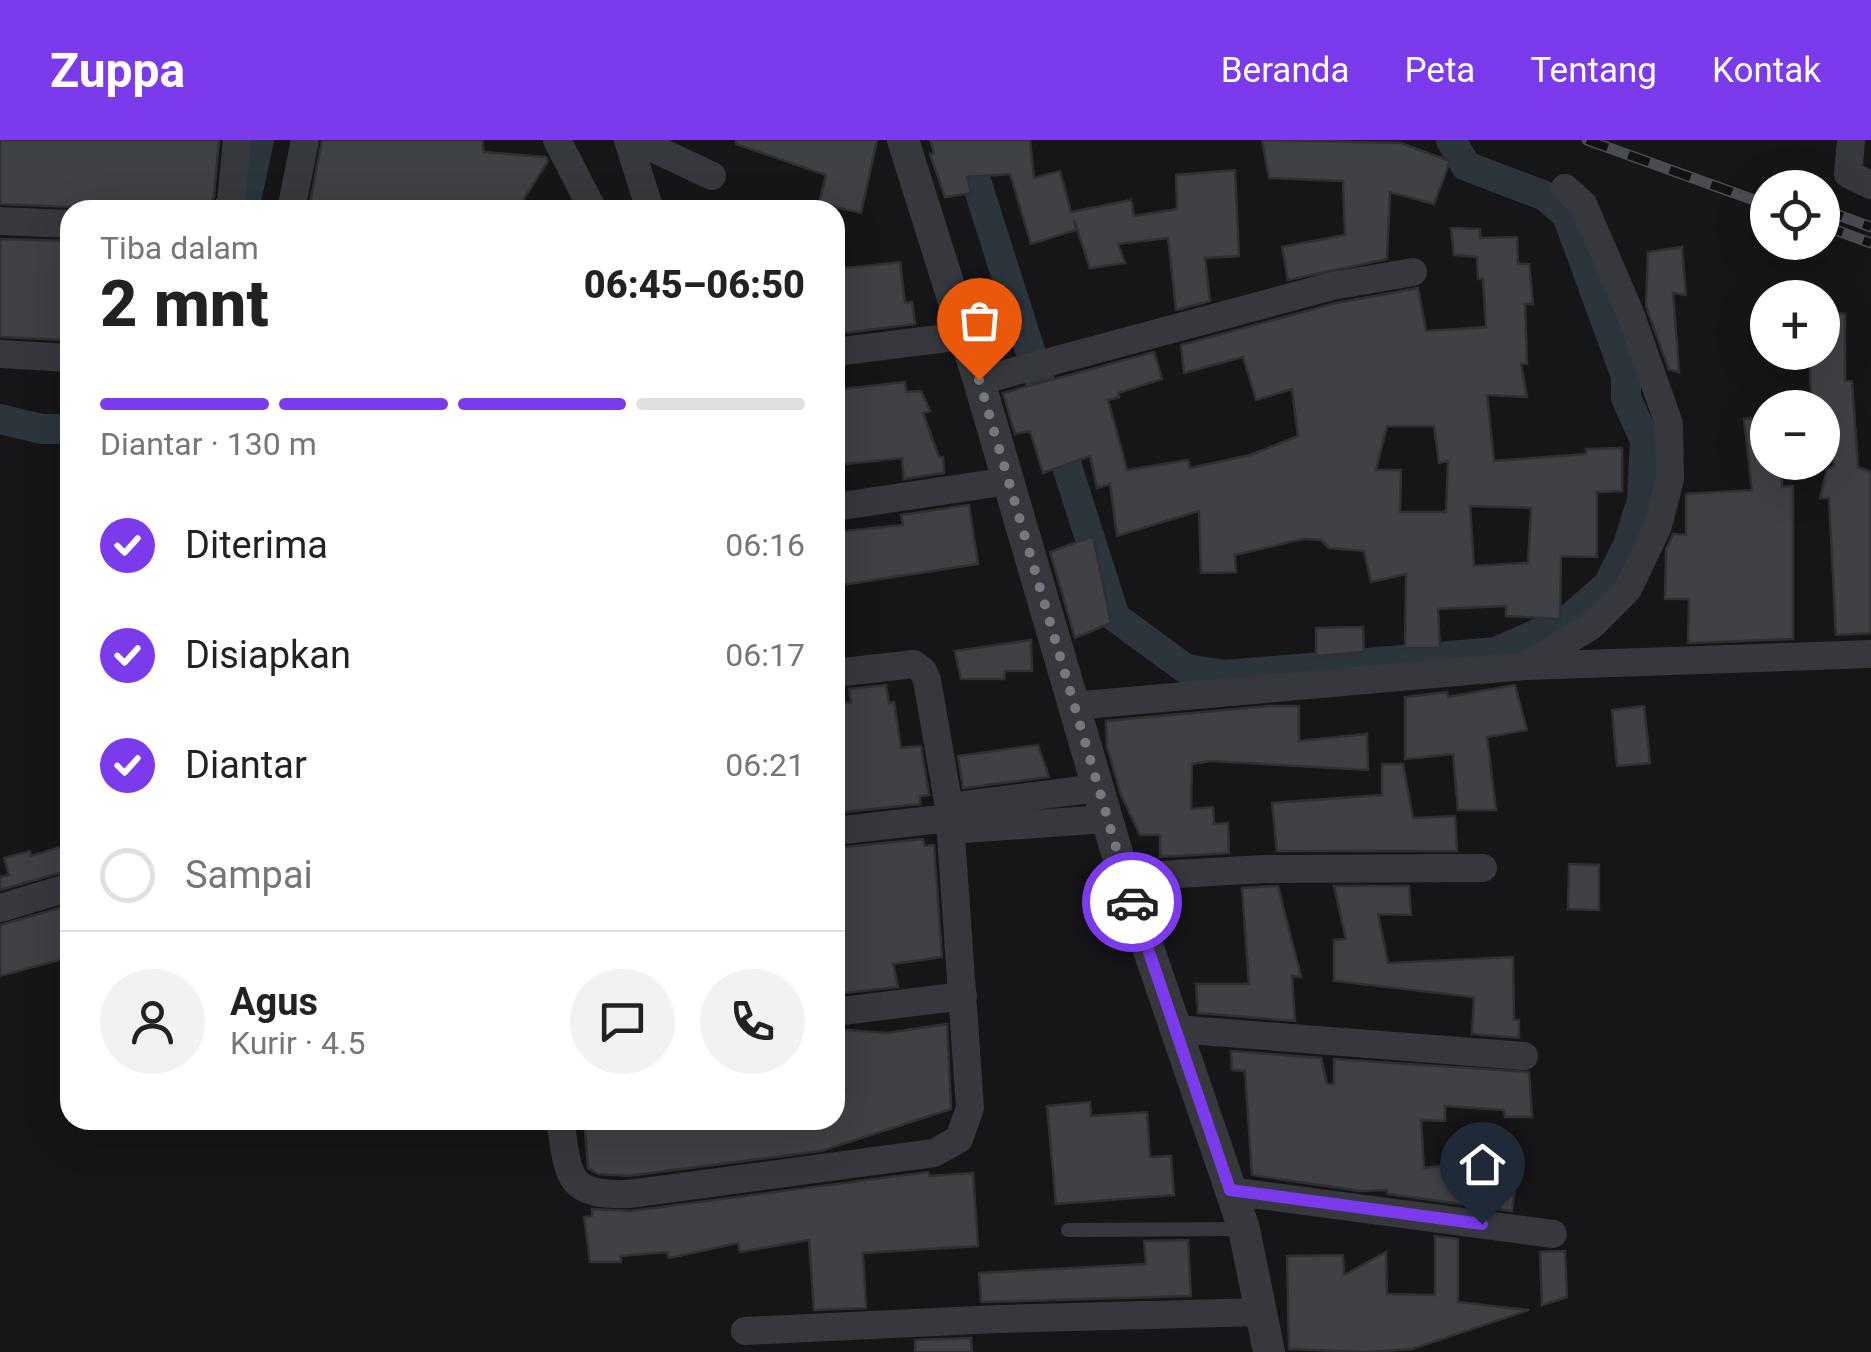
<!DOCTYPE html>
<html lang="id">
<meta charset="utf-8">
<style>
:root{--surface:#fff;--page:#f2f2f2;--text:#222;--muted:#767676;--line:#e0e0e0;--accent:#7c3aed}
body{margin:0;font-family:Roboto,sans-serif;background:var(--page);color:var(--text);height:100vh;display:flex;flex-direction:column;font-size:38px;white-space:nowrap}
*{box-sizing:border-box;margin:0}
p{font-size:32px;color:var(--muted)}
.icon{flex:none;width:55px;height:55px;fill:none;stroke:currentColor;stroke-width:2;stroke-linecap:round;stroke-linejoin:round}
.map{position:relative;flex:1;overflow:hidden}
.side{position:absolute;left:60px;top:60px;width:785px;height:930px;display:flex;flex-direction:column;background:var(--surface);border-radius:30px;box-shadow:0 10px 40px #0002}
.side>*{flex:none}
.buttons{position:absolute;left:1750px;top:30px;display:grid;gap:20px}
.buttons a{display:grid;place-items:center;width:90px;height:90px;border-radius:50%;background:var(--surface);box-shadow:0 10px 40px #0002;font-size:50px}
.pin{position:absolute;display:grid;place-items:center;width:85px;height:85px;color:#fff;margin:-102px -42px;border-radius:50% 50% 50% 0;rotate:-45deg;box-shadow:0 0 10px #0007}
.pin .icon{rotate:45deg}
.courier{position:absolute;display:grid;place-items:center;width:100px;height:100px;margin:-50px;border:8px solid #7c3aed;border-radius:50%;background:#fff;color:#222;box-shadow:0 2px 12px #0007}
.overview em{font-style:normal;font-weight:800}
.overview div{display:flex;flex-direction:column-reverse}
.overview{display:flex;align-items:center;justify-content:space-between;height:170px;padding:0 40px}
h1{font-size:65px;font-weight:800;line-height:75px}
.bar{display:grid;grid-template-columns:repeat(4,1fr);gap:15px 10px;align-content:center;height:120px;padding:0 40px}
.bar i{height:12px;border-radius:8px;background:var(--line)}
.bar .selected{background:var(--accent)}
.bar p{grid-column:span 4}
.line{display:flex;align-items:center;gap:25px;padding:0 40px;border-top:2px solid var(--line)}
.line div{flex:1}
.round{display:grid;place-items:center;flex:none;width:105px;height:105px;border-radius:52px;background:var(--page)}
ol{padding:0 40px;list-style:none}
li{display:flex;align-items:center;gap:30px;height:110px}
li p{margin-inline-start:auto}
li .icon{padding:10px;border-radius:50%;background:var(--accent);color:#fff;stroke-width:4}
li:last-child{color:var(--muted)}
li i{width:55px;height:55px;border:5px solid var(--line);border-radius:50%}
header{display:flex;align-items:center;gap:60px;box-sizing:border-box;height:140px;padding:0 50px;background:var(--accent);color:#fff}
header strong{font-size:48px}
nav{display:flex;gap:55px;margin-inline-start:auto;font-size:35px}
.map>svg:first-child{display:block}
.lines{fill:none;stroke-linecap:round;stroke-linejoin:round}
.canal{stroke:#2c353c;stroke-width:30}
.building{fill:#404145;stroke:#303034;stroke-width:2.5;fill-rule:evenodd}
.service{stroke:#37383d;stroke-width:14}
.minor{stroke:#37383d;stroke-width:28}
.tertiary{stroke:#37383d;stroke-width:32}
.rail-casing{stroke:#4a4c52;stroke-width:11}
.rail{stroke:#111113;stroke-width:8;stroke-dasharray:22;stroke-linecap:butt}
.done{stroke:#757880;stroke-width:10;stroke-dasharray:0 18}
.route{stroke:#7c3aed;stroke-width:12}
</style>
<header>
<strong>Zuppa</strong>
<nav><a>Beranda</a><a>Peta</a><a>Tentang</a><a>Kontak</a></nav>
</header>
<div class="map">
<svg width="1871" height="1212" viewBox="0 0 1871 1212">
<rect width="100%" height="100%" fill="#161618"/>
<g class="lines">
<g class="canal">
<polyline points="963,0 1115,477 1186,529 1225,535 1496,512 1568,480 1608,445 1628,405 1642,360 1645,300 1626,258 1626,236 1567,75 1545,56 1466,26 1451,0"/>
<polyline points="244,70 259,0"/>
<polyline points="0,279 42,289 70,289"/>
</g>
</g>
<g class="building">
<polygon points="0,0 219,0 214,56 209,70 80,70 71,67 0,64"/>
<polygon points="322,0 482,0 484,12 546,17 548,21 522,62 490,66 490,70 356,70 310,63"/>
<polygon points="736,0 877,0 861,73 819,63 826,35 736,4"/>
<polygon points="930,0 1030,0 1034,38 1060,31 1071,72 1131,60 1134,76 1177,69 1176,35 1235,30 1239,116 1205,118 1210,161 1176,170 1168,98 1118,104 1125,123 1090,128 1074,80 1076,90 1031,104 1010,34 967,37 971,53 945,57 930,14 934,13"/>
<polygon points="1262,0 1401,3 1450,21 1434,64 1390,52 1387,119 1288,140 1282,107 1345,95 1343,41 1269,38"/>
<path d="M1451,88l29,1v9l37,-1 1,27h11l4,40h-8l2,60h-6l6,33 -40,-2 7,66 92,-7v-5l36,-1v43l-25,1v65l-36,-1 -1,63 -54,-3v-10l-68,3 2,39h-35l1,-74 -35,8 -7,-31 -35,-3 -8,-8 -18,-1 -68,16 1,17 -35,1 -2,-62 -82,25 -7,-52 -13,4 -7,-32 -47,17 -13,-42 -15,3 -12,-41 151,-41 8,27 -44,14 1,4 -11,3 19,70 61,-10 2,8 60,-13 48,-19 -6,-47 -36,11 -13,-43 -59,16 -3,-28 155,-42 82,-15 8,43 60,-4 -3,-48h-5l-1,-22 -23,-2zM1387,286h47l5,37 9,-2 -2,51h-46l1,-42h-25zM1470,366l61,2 -3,55 -54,3z"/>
<polygon points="0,99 70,101 67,200 0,197"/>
<polygon points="1682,107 1686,155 1673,153 1679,232 1669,230 1646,166 1648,112"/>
<polygon points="900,122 905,163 912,162 915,184 835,194 835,129"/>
<polygon points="1822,172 1845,174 1845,241 1852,241 1858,327 1871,332 1871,493 1836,495 1829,358 1820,358 1827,329 1834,326 1832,288 1822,288 1822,268 1812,268 1810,236 1811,212 1822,212"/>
<polygon points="905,242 906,252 921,251 930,271 923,273 939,317 943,317 944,333 904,339 902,318 835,325 835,250"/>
<polygon points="1768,277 1768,322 1782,322 1782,347 1793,346 1793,499 1688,503 1689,459 1665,459 1666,409 1673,394 1686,395 1686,354 1752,350 1744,279"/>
<polygon points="969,365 978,424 835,446 835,392 903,385 901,375"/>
<polygon points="1093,396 1111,483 1075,498 1050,412"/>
<polygon points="1363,487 1364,512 1316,516 1316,488"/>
<polygon points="1031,500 1032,531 1005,531 1004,539 961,539 955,511"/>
<polygon points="886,545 889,563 894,562 901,608 921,606 929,655 920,656 920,664 835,673 835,562 851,563 849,549"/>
<polygon points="1515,545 1527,590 1487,597 1496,670 1458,670 1453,614 1405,619 1405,557 1447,552 1448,557"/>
<polygon points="1269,566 1299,566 1299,601 1367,594 1368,630 1211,621 1192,624 1191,669 1213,667 1214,684 1228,683 1229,713 1160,717 1160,695 1140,695 1121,655 1107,607 1106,581"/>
<polygon points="1644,566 1650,623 1617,626 1612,570"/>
<polygon points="1038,605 1049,637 963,648 958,616"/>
<polygon points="1382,624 1403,624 1413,678 1455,676 1457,711 1277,711 1272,663 1382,655"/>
<polygon points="923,699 925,706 934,705 942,817 893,824 898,847 835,854 835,708"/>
<polygon points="70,704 70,730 0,750 0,737 9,735 4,718 30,711 31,716"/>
<polygon points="1569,724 1599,725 1599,770 1568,769"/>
<polygon points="1278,746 1301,837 1292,836 1295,881 1198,873 1196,844 1249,844 1242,748"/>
<polygon points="1334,746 1409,746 1411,775 1378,774 1388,823 1513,817 1514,880 1519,880 1519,898 1472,894 1474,857 1334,841 1334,800 1346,799"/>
<polygon points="70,765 70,817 0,836 0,785"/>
<polygon points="947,884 951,969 821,1011 628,1036 598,1034 588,1028 585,989 655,980 835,980 835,953 845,951 835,889 887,893"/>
<polygon points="1231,911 1321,918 1327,944 1334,944 1334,919 1529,932 1532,977 1505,977 1504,970 1445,966 1445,981 1421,980 1424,1028 1489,1020 1490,1029 1517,1028 1512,1071 1388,1054 1387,1050 1360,1051 1252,1035 1245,931 1232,930"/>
<polygon points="1090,962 1091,976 1147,972 1150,1017 1171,1016 1174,1055 1056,1064 1047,966"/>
<polygon points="928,1032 930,1036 973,1033 978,1106 863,1113 866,1168 814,1170 809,1100 740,1112 738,1103 669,1118 667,1112 621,1116 621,1122 590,1122 584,1077 592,1076 592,1069 631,1071"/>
<polygon points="1435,1096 1458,1099 1458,1162 1529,1170 1412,1209 1367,1212 1289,1209 1287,1116 1343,1115 1344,1135 1386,1112 1387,1154 1435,1155"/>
<polygon points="1188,1100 1191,1156 981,1162 979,1133 1146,1124 1144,1101"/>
<polygon points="1565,1111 1567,1157 1542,1165 1540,1112"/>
<polygon points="971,1198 972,1212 915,1212 915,1200"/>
</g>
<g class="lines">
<polyline class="service" points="1068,1090 1242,1089"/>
<g class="minor">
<polyline points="557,0 593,70"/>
<polyline points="628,0 650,70"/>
<polyline points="636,0 712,36"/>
<polyline points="1851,1 1848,34 1871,45"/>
<polyline points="226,70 231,62 237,0"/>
<polyline points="291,70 305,0"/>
<polyline points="0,81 70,84"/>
<polyline points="835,212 963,196"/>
<polyline points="0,214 70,218"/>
<polyline points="979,241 1332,146 1413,132"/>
<polyline points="835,367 1008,341"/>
<polyline points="1529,524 1591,486 1628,449 1658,386 1670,339 1669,284 1630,173 1583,64 1565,48"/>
<polyline points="1072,566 1526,526 1871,514"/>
<polyline points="949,667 1098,648"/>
<polyline points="950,690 1106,679"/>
<polyline points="835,691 949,678"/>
<polyline points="1124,737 1264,729 1483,728"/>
<polyline points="0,768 70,747"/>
<polyline points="835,872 963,856"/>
<polyline points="1175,889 1524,916"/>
<path d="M560,980c9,56 5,76 69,74l305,-41 25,-14 11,-31 -21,-301 -22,-127 -4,-9 -9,-7 -79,9"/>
<polyline points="1230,1051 1553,1094"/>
<polyline points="745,1191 998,1179 1261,1172"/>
</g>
<polyline class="tertiary" points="903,0 979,241 1124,737 1244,1089 1269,1212"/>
<defs>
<g id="rail">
<polyline points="1587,0 1768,65"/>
<polyline points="1822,69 1871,87"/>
<polyline points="1822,85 1871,103"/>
</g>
</defs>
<use href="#rail" class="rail-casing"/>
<use href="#rail" class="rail"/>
</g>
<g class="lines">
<polyline class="done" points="979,240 1132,762"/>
<polyline class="route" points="1132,762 1230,1050 1482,1084"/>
</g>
</svg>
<div class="buttons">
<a><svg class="icon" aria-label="locate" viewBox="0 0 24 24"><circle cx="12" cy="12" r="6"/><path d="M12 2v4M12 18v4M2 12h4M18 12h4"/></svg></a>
<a>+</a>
<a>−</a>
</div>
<div class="pin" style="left:979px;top:240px;background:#ea580c"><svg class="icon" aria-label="bag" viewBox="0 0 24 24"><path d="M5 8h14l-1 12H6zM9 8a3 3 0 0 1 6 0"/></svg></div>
<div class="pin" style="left:1482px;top:1084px;background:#1f2937"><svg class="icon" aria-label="home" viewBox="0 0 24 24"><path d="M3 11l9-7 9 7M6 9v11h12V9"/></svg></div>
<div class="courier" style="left:1132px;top:762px"><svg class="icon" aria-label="car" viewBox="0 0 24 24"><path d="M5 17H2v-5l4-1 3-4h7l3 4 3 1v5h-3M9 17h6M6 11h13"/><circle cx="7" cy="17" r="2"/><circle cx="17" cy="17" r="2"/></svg></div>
<section class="side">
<div class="overview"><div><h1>2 mnt</h1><p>Tiba dalam</p></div><em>06:45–06:50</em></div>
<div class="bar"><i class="selected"></i><i class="selected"></i><i class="selected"></i><i></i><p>Diantar · 130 m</p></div>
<ol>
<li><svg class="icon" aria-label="check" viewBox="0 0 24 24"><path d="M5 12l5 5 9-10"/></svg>Diterima<p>06:16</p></li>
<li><svg class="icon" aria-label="check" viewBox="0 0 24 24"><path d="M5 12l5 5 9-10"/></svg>Disiapkan<p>06:17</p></li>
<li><svg class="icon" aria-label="check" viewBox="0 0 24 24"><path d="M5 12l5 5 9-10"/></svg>Diantar<p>06:21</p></li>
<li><i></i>Sampai</li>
</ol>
<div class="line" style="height:180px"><a class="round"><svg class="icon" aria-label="person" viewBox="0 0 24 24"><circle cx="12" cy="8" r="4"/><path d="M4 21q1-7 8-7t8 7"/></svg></a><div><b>Agus</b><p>Kurir · 4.5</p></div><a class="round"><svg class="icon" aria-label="chat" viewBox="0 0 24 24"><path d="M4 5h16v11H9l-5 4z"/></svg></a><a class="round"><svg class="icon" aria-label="phone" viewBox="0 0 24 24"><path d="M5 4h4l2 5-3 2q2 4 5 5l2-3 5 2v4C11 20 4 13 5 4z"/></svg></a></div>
</section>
</div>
